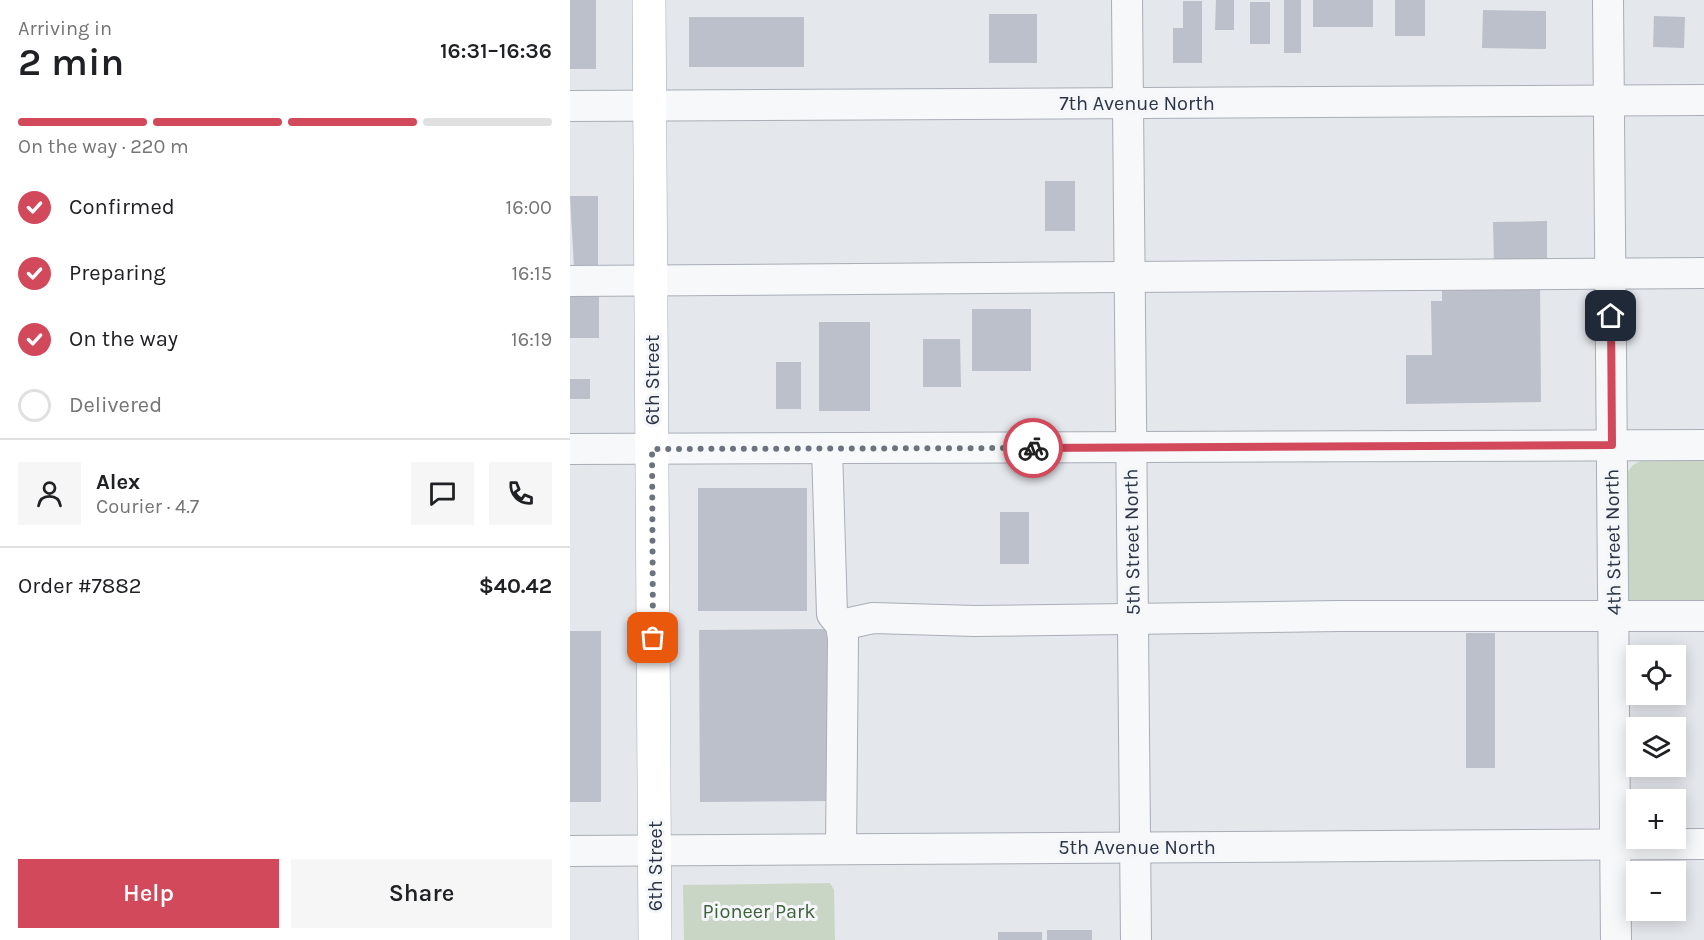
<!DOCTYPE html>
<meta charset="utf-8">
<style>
:root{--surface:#fff;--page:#f6f6f6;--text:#202124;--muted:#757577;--line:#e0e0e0;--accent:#d1495b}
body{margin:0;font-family:Karla,sans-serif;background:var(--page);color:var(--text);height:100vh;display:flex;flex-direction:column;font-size:22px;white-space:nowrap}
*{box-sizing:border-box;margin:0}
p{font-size:20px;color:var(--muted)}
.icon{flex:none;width:33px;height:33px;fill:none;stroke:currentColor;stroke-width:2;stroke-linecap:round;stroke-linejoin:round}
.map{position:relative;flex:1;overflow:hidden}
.details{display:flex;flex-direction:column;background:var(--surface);width:570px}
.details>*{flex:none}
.fabs{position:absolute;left:1056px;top:645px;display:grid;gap:12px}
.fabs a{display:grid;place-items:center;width:60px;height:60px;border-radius:0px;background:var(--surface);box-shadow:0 3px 15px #0003;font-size:30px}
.pin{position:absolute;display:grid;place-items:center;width:51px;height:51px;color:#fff;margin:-26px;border-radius:12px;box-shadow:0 3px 9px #0006}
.courier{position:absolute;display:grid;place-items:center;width:60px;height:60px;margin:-30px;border:4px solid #d1495b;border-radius:50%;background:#fff;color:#222;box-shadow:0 2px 8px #0007}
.head em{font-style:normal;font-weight:600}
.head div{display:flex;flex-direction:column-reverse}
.head{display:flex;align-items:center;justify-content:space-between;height:102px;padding:0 18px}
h1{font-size:39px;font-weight:600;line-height:45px}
.bar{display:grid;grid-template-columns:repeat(4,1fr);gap:9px 6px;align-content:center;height:72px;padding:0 18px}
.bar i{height:8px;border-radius:4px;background:var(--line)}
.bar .active{background:var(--accent)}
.bar p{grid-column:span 4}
.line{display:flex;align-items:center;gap:15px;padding:0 18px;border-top:2px solid var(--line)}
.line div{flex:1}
.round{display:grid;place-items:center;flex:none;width:63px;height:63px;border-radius:0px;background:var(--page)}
ol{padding:0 18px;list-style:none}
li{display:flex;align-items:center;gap:18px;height:66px}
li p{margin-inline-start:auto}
li .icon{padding:6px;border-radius:50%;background:var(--accent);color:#fff;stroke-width:4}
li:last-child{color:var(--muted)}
li i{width:33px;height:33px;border:3px solid var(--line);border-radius:50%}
.cta{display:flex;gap:12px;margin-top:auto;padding:12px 18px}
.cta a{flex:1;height:69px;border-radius:0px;background:var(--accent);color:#fff;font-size:24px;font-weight:600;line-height:69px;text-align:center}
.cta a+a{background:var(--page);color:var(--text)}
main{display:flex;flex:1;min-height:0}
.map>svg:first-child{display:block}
.green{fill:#c9d6c5}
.building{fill:#bbc0ca}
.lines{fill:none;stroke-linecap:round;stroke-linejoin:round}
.minor-casing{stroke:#a9aeb7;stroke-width:32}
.major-casing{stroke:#a3abb8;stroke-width:34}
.minor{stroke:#f7f8fa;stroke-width:30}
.major{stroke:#fff;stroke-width:33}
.done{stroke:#6c737f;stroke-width:6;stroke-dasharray:0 10.8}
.route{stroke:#d1495b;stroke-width:8}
.labels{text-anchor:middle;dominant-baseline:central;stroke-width:6;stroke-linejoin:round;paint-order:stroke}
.street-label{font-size:20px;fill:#2b3445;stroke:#f4f6f9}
.park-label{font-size:20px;fill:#3f6138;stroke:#f4f6f9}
</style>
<main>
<section class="details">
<div class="head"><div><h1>2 min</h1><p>Arriving in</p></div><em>16:31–16:36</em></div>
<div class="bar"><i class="active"></i><i class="active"></i><i class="active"></i><i></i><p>On the way · 220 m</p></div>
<ol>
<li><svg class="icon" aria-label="check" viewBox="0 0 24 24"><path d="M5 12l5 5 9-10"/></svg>Confirmed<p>16:00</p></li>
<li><svg class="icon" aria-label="check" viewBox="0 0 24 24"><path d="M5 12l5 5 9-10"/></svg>Preparing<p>16:15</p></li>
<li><svg class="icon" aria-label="check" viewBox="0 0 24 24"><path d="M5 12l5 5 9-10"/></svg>On the way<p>16:19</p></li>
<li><i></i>Delivered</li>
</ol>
<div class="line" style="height:108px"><a class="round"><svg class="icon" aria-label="person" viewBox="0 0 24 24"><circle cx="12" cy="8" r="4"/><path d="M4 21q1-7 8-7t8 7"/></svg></a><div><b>Alex</b><p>Courier · 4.7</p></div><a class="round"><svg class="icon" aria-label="chat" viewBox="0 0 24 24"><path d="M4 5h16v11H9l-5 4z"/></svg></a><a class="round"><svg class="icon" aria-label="phone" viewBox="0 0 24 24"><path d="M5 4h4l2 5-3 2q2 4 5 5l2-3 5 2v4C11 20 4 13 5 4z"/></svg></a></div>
<div class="line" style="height:78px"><div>Order #7882</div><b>$40.42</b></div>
<div class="cta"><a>Help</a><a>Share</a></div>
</section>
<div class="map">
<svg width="1134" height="940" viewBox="0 0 1134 940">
<rect width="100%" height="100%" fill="#e4e7ec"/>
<g class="green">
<polygon points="1134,457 1134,610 1057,604 1057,473 1063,465 1071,461"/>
<polygon points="260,883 264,890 265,940 114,940 113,885"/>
</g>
<g class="building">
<rect x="0" y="0" width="26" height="69"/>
<polygon points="646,0 664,0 664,30 645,30"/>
<rect x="714" y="0" width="17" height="53"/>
<rect x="743" y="0" width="60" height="27"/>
<rect x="825" y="0" width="30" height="36"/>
<polygon points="613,1 632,1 632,63 603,63 603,28 613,28"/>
<rect x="680" y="2" width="20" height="42"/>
<polygon points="913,10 976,11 976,49 912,48"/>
<rect x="419" y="14" width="48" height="49"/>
<polygon points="1084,16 1115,17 1114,48 1083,47"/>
<rect x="119" y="17" width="115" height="50"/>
<rect x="475" y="181" width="30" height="50"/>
<polygon points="0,196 28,196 28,267 4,267"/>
<polygon points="977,221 977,262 924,262 923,222"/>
<polygon points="970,282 971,402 836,404 836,355 862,355 861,301 872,301 872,283"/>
<rect x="0" y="288" width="29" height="50"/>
<rect x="402" y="309" width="59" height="62"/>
<rect x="249" y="322" width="51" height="89"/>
<polygon points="353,339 390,339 391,387 353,387"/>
<rect x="206" y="362" width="25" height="47"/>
<rect x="0" y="379" width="20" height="20"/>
<rect x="128" y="488" width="109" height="123"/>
<rect x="430" y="512" width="29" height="52"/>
<polygon points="261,629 262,801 130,802 129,630"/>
<rect x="0" y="631" width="31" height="171"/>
<rect x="896" y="633" width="29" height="135"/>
<rect x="477" y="930" width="45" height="10"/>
<rect x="428" y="932" width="44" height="8"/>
</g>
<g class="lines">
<defs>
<g id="minor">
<polyline points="557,0 566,940"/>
<polyline points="1038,0 1046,940"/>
<polyline points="0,106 1134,100"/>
<polyline points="0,281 1134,273"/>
<polyline points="257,448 262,614 271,625 273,639 271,849"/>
<polyline points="0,449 1134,445"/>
<polyline points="271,625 303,618 405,621 770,616 1134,616"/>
<polyline points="0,851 1134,844"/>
</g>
<polyline id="major" points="79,0 85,940"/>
</defs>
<use href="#minor" class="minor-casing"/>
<use href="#major" class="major-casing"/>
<use href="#minor" class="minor"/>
<use href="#major" class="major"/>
</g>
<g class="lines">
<polyline class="done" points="83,638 82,449 463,448"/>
<polyline class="route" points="463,448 1042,445 1041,316"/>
</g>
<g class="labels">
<g class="street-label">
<text x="567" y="103">7th Avenue North</text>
<text transform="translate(82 380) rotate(-90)">6th Street</text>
<text transform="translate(562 542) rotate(-91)">5th Street North</text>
<text transform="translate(1043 542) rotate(-91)">4th Street North</text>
<text x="567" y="847">5th Avenue North</text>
<text transform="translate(85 866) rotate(-90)">6th Street</text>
</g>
<g class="park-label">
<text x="189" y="911">Pioneer Park</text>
</g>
</g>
</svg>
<div class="fabs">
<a><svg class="icon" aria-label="locate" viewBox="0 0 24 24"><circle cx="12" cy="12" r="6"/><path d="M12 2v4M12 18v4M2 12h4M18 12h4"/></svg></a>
<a><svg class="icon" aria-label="layers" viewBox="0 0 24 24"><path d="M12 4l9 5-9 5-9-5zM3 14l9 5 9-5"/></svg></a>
<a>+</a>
<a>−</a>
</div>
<div class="pin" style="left:83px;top:638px;background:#ea580c"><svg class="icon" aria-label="bag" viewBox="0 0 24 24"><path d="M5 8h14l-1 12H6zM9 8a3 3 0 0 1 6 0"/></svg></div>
<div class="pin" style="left:1041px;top:316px;background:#1f2937"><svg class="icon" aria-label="home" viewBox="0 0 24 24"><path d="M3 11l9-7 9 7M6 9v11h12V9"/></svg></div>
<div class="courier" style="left:463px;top:448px"><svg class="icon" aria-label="bike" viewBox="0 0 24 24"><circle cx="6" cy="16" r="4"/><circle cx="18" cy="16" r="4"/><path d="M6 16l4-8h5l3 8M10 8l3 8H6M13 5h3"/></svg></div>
</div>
</main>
